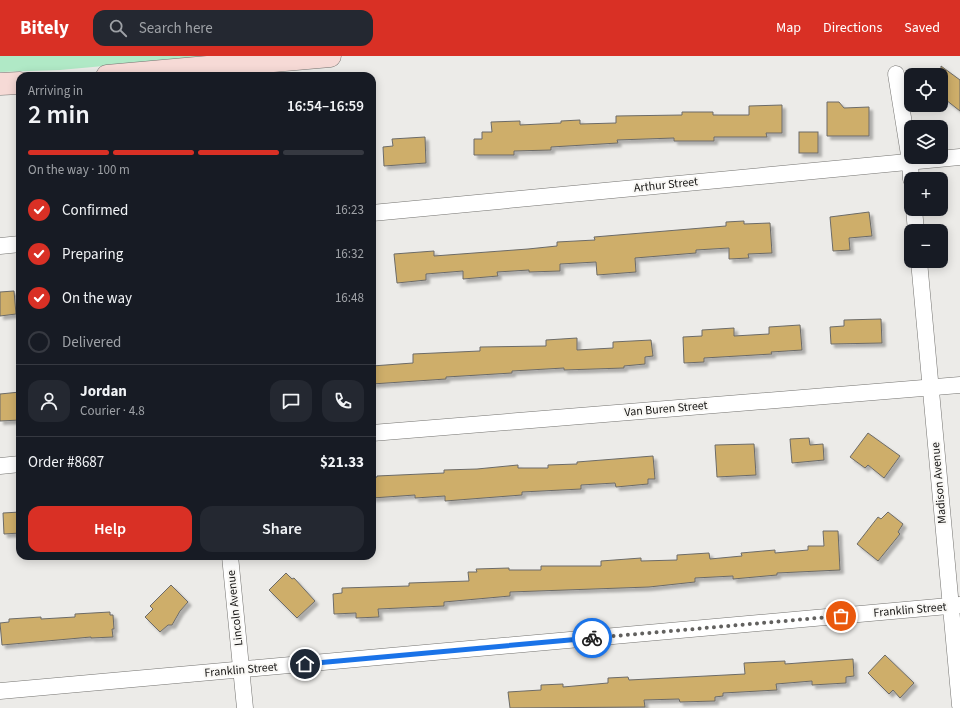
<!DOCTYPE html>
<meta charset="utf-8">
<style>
:root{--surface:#171b24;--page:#242831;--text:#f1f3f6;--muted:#9ea1a6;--line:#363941;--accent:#d93025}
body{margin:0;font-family:"Source Sans 3",sans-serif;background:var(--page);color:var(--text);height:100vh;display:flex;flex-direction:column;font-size:15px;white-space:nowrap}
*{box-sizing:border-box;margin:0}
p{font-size:13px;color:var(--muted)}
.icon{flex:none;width:22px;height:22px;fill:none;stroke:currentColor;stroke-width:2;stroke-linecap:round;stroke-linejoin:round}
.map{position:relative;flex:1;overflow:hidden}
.sheet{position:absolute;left:16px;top:16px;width:360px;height:488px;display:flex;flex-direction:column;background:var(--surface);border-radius:12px;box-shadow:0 2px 10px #0003}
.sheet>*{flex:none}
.buttons{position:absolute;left:904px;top:12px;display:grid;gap:8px}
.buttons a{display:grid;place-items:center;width:44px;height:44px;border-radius:8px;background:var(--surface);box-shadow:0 2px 10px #0003;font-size:20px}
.pin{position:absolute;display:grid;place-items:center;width:34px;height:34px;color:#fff;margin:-17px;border:2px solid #fff;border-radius:50%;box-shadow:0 1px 4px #0007}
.courier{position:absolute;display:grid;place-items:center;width:40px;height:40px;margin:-20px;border:3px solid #1a73e8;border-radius:50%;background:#fff;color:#222;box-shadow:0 1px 5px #0007}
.head em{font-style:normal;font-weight:600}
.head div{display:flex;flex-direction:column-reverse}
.head{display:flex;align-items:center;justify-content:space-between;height:68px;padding:0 12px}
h1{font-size:26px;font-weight:600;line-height:30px}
.bar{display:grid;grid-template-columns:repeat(4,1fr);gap:6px 4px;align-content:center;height:48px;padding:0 12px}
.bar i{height:5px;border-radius:3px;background:var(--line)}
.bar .selected{background:var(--accent)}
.bar p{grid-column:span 4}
.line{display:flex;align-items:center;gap:10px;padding:0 12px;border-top:1px solid var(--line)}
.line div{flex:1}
.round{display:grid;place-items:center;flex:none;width:42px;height:42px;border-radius:12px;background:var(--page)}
ol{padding:0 12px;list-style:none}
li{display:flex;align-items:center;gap:12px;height:44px}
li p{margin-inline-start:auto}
li .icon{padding:4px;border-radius:50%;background:var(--accent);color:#fff;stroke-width:4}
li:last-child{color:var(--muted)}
li i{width:22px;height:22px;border:2px solid var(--line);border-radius:50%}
.action{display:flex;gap:8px;margin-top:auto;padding:8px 12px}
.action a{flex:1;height:46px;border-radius:12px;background:var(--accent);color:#fff;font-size:16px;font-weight:600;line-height:46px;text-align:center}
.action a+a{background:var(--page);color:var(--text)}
header{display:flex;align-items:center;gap:24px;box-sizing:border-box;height:56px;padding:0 20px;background:var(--accent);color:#fff}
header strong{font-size:19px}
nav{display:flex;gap:22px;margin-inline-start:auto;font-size:14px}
.search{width:280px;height:36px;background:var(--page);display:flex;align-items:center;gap:10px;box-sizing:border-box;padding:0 14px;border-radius:12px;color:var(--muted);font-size:15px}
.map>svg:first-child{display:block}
.grass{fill:#b0e9c6}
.building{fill:#ceae6a;stroke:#6c6b68;filter:url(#shadow)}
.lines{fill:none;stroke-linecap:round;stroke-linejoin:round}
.minor-casing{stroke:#747370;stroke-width:17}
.secondary-casing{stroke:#747370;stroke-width:23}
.minor{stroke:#fff;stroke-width:16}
.secondary{stroke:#f6dad6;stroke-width:22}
.done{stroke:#62615f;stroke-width:4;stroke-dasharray:0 7.2}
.route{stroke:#1a73e8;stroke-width:5}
.labels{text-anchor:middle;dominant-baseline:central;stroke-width:4;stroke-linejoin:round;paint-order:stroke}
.street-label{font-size:12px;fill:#171615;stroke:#f9f8f5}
</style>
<header>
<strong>Bitely</strong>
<div class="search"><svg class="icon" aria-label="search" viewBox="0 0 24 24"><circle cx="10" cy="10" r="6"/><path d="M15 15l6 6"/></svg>Search here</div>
<nav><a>Map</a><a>Directions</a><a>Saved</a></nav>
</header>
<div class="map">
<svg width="960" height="652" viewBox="0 0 960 652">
<defs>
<filter id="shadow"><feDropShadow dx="3.5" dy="3.5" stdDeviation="1" flood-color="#0004"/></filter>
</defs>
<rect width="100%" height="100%" fill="#ecebe8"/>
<polygon class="grass" points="0,0 213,0 60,14 0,16"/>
<g class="building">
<polygon points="941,10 960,24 960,55 941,40"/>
<polygon points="827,46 839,46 844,52 869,51 869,80 827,80"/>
<polygon points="782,49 782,77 766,77 767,81 714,81 714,85 674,85 674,82 617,84 618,87 551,91 551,94 514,95 514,99 474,99 474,83 482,83 482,76 492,76 491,66 520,65 520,69 561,67 561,65 580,64 580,68 616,67 616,60 682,59 682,56 713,56 713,59 749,59 749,50"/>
<rect x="799" y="76" width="19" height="21"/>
<polygon points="425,81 426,107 384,110 383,91 393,90 392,83"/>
<polygon points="869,156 872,180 849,182 850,194 833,195 830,161"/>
<polygon points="744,165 744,168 770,167 772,197 748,198 749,202 729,203 729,192 696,194 696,197 635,202 636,216 597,219 596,206 560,208 560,215 529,216 529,214 497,216 498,220 463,223 463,215 426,218 426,224 397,227 394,198 434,195 434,200 528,193 557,190 557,186 595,184 594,181 726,170 726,166"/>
<polygon points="14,235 16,258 0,260 0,236"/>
<polygon points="881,263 882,287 831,288 830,271 844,270 844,264"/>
<polygon points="800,269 802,294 771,296 772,298 704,302 704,306 684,307 683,281 702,280 702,274 734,272 734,280 769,278 769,271"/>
<polygon points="577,282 577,294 613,292 613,286 651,284 653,300 645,301 645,308 624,310 624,312 564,314 564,312 512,315 512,317 446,321 446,323 372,328 372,310 413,307 413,298 480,295 480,291 546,290 546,284"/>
<polygon points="20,336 20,364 0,365 0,338"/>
<polygon points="868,377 900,400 884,422 868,409 865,412 850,401"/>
<polygon points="809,382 810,389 823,388 824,404 792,407 790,383"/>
<polygon points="754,388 756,419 717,421 715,389"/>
<polygon points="653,400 655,423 648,423 648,428 616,431 615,427 581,429 581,433 522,436 522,439 445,445 445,440 415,442 415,439 372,442 372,422 377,421 377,420 444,417 444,414 477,413 518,409 518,412 548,412 548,409 577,408 577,406"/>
<polygon points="20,456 20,477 4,478 3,457"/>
<polygon points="888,456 903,468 898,476 900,478 878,505 857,488 878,461 881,463"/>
<polygon points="823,475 838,475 840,514 777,517 777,519 733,523 733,520 695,522 695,526 649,531 510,536 510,540 444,546 444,550 378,553 379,561 356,562 356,557 334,558 333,538 342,537 342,532 409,530 409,527 469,525 468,516 477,516 476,513 509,512 509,514 541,514 541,510 601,510 601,505 641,502 641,505 677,504 677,499 709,497 710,503 742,500 741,497 775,494 775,497 808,494 808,490 824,490"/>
<polygon points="286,517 292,523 294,522 315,545 297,562 269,534"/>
<polygon points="171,529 188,546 180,555 172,569 168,569 160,576 145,561 153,553 150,550"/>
<polygon points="110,556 110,559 113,559 114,573 112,573 113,581 91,582 91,581 2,589 0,567 9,566 9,563 41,561 41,563 75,561 75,558"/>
<polygon points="885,599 914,627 900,642 893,634 889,638 868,617"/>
<polygon points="853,603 854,620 846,621 846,627 812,629 812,625 776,628 777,634 723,637 723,640 715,641 715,645 680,646 679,643 644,644 645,651 510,652 508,636 541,634 541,629 563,628 563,631 608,627 608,622 628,621 629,624 745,618 744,607 785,605 785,608"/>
</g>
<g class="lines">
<defs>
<g id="minor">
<polyline points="896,18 910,105 911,123"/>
<polyline points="914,153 916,175"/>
<polyline points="372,157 960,101"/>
<polyline points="0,190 20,188"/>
<polyline points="919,205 960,649"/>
<polyline points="372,377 960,329"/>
<polyline points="0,410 20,408"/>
<polyline points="230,500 245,652"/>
<polyline points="0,635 960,549"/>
</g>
<g id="secondary">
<polyline points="107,20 330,0"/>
<polyline points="0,28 20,27"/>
</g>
</defs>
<use href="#minor" class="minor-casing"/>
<use href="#secondary" class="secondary-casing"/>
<use href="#minor" class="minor"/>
<use href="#secondary" class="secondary"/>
</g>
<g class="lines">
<polyline class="done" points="592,582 841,560"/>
<polyline class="route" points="305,608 592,582"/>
</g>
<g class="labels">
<g class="street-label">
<text transform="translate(666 129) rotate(-6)">Arthur Street</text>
<text transform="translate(666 353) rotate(-5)">Van Buren Street</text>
<text transform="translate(939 427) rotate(-95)">Madison Avenue</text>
<text transform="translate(235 552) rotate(-96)">Lincoln Avenue</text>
<text transform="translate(910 554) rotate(-5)">Franklin Street</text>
<text transform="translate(241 614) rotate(-5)">Franklin Street</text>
</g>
</g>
</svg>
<div class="buttons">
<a><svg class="icon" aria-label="locate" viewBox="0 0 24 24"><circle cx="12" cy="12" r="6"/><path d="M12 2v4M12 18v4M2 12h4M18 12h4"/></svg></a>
<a><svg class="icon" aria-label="layers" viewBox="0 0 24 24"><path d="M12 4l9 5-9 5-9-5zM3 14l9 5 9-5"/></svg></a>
<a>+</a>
<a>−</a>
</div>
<div class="pin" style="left:841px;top:560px;background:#ea580c"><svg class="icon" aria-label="bag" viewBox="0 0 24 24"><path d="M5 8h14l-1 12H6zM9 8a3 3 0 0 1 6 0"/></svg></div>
<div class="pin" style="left:305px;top:608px;background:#1f2937"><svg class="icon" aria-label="home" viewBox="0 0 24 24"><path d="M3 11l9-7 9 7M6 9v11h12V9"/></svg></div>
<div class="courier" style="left:592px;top:582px"><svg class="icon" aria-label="bike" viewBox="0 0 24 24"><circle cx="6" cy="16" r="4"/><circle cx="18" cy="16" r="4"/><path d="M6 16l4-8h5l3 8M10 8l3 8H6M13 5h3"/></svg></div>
<section class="sheet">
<div class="head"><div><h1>2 min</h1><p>Arriving in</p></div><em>16:54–16:59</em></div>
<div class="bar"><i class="selected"></i><i class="selected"></i><i class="selected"></i><i></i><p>On the way · 100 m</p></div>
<ol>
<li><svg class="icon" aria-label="check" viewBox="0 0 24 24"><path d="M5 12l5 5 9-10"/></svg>Confirmed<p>16:23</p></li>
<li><svg class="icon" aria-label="check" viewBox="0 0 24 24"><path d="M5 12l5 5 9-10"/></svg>Preparing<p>16:32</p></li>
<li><svg class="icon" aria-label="check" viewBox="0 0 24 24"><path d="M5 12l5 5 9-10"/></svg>On the way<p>16:48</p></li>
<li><i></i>Delivered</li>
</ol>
<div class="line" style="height:72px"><a class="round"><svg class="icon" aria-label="person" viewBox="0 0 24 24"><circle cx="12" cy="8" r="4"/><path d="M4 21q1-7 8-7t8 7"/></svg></a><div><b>Jordan</b><p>Courier · 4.8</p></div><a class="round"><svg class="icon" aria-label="chat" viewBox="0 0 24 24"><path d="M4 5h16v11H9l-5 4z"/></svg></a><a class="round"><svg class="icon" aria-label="phone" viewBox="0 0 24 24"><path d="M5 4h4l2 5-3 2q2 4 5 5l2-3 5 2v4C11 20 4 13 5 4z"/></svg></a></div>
<div class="line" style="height:52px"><div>Order #8687</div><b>$21.33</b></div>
<div class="action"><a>Help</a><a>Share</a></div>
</section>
</div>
